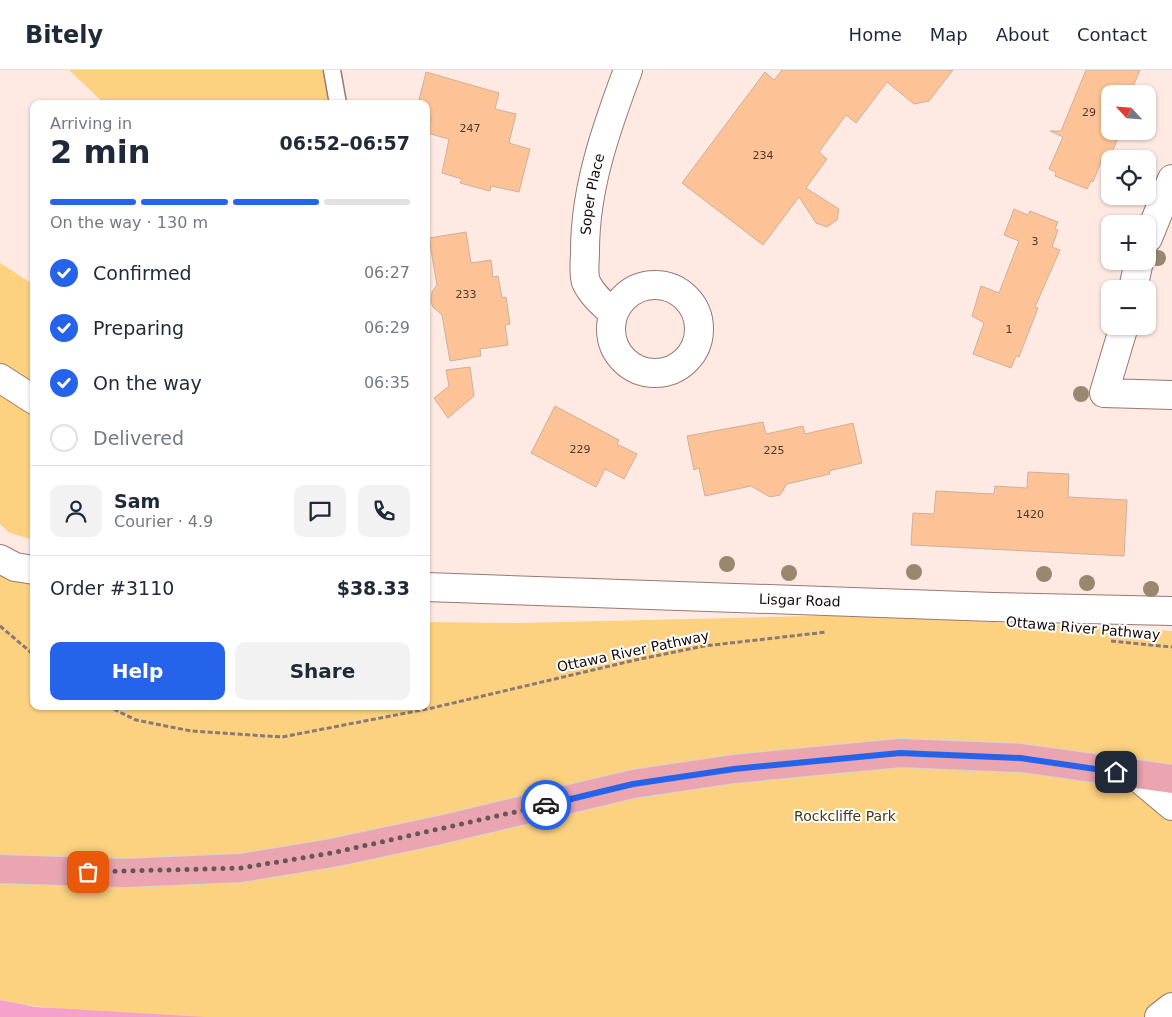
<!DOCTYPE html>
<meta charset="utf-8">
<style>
:root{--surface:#fff;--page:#f2f2f3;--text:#1f2937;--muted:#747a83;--line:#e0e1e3;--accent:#2563eb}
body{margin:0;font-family:"DejaVu Sans",sans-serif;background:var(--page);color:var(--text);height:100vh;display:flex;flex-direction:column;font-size:19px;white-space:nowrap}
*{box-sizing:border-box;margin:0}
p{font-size:16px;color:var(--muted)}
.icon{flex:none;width:28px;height:28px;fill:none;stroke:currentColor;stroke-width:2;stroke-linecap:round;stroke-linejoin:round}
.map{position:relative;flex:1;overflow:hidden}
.panel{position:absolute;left:30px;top:30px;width:400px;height:610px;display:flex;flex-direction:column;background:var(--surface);border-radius:10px;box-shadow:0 1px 4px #0004}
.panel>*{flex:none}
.needle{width:32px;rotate:296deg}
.buttons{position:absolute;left:1101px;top:15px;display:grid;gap:10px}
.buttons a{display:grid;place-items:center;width:55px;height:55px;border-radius:10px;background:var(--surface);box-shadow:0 1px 4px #0004;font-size:25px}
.pin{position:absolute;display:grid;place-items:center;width:42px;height:42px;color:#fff;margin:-21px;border-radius:10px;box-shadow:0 2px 8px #0006}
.courier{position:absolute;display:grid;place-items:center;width:50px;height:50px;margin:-25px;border:4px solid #2563eb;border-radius:50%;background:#fff;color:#222;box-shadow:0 1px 6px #0007}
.overview em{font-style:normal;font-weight:700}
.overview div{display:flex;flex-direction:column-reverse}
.overview{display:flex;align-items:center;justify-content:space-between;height:85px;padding:0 20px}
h1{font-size:32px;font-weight:700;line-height:38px}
.bar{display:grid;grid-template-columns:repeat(4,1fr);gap:8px 5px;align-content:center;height:60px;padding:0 20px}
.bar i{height:6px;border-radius:4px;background:var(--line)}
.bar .current{background:var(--accent)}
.bar p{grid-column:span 4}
.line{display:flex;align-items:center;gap:12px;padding:0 20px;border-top:1px solid var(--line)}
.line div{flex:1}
.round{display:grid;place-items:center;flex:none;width:52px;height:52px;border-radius:10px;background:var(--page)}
ol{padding:0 20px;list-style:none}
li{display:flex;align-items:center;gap:15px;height:55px}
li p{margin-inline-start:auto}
li .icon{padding:5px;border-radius:50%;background:var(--accent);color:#fff;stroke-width:4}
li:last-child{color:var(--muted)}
li i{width:28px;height:28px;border:2px solid var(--line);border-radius:50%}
.button{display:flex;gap:10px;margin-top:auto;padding:10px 20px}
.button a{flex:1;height:58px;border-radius:10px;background:var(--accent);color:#fff;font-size:20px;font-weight:700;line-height:58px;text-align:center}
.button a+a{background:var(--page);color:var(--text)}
header{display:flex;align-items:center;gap:30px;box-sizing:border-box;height:70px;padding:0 25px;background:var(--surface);border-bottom:1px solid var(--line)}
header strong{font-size:24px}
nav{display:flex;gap:28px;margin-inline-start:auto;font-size:18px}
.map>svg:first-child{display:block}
.green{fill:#fcd180}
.water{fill:#f5a1cb}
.building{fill:#fdc396;stroke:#ccb19d}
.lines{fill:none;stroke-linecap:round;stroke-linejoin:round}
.lane-casing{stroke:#997971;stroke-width:19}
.street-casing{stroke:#997971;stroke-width:30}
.secondary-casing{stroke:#997971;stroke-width:30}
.primary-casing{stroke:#d5d3d2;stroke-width:30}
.path{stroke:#8a7975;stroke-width:3;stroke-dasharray:5 2.5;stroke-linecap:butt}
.lane{stroke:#fff;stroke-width:16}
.street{stroke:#fff;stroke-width:28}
.secondary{stroke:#fff;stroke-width:28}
.primary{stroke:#eba5b0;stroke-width:28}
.tree{fill:#9a8770}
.done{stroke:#665754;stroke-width:5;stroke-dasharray:0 9}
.route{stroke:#2563eb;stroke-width:6}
.labels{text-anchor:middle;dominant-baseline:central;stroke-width:4;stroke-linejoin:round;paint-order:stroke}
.number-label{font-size:11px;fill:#4e382b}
.street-label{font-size:14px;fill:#140907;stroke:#fff}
.park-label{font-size:14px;fill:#473612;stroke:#fff}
</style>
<header>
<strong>Bitely</strong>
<nav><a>Home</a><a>Map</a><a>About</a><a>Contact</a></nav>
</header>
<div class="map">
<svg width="1172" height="947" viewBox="0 0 1172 947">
<rect width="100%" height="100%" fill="#ffe9e3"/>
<g class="green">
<polygon points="69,0 338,0 328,23 327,34 105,34"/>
<polygon points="0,193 34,215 34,470 10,463 0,454"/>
<path d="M0,505l34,10v121h392v-84l94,1 336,-8 316,16v386h-1014c-53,-6 -106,-6 -158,-17z"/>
</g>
<polygon class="water" points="0,930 36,937 205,947 0,947"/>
<g class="building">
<polygon points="782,0 953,0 929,31 914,34 887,12 856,53 846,45 819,82 827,89 806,118 839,139 837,150 827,157 816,153 799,127 763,175 682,113 765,2 774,10"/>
<polygon points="1086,0 1140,0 1130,24 1110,24 1110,61 1121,61 1110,87 1104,84 1093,112 1091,111 1087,119 1055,106 1056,102 1049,99 1063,67 1050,61 1061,61"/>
<polygon points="426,2 499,23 495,39 516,44 509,73 530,79 519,122 491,116 490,121 460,113 462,109 442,103 449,69 427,63 431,48 426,46 426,34 418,34"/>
<polygon points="1014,139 1028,145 1030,141 1058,152 1055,159 1058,160 1052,177 1060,180 1035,237 1038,238 1019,287 1016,286 1011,298 973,284 984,253 972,246 981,216 999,223 1019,171 1004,165"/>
<polygon points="466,162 471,193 491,190 493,207 498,206 502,228 506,227 510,254 505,255 508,275 480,279 481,286 450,291 442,245 433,237 431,232 432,222 437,215 429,168"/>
<polygon points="470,297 474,326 448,348 434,328 449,316 446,300"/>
<polygon points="555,336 619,370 617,374 637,384 624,409 605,399 596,417 531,383"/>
<polygon points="763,352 766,364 803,356 805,364 853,353 862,393 829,401 830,404 787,414 780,425 770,427 751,416 705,426 699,398 694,400 687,366"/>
<polygon points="1028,402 1069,404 1068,427 1127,430 1124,486 911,475 913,443 934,444 936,421 994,424 995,416 1027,418"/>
</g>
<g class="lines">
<defs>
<polyline id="lane" points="332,0 338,34"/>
<g id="street">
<polyline points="1148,168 1172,109"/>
<circle cx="655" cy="259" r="44"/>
<polyline points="1133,219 1139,191"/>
<path id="s1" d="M613,243c-10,-9 -21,-18 -27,-31 -3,-9 -1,-21 -1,-31 0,-63 21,-122 43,-181"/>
<polyline points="1124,256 1104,323 1172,325"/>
<polyline points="0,308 34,330"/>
<polyline points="1135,705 1172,736"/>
<polyline points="1159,947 1172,937"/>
</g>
<g id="secondary">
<polyline points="0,489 15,497 34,500"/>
<path id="s2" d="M426,517l567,20 179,4"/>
</g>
<polyline id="primary" points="0,799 124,803 241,798 332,783 440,760 633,714 734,699 900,683 1021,688 1172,709"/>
</defs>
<use href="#lane" class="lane-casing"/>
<use href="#street" class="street-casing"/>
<use href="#secondary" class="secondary-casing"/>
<use href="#primary" class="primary-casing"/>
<g class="path">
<polyline points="0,556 34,585"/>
<polyline points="1111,571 1172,577"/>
<polyline points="107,636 136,650 191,661 282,667 432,638 631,591 704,576 827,562"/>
</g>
<use href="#lane" class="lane"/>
<use href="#street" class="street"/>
<use href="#secondary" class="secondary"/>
<use href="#primary" class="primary"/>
</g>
<g class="tree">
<circle cx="1158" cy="188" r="8"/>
<circle cx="1081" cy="324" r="8"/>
<circle cx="727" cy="494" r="8"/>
<circle cx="914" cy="502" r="8"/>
<circle cx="789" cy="503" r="8"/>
<circle cx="1044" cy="504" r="8"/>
<circle cx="1087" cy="513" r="8"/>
<circle cx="1151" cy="519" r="8"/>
</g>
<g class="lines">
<polyline class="done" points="88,802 241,798 332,783 546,735"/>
<polyline class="route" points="546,735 633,714 734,699 900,683 1020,688 1116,702"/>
</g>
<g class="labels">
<g class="number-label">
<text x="1089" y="42">29</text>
<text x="470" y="58">247</text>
<text x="763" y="85">234</text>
<text x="1035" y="171">3</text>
<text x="466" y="224">233</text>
<text x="1009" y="259">1</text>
<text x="580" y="379">229</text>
<text x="774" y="380">225</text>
<text x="1030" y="444">1420</text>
</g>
<g class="street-label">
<text stroke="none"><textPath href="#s1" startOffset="130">Soper Place</textPath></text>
<text stroke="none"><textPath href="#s2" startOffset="374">Lisgar Road</textPath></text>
<text transform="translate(1083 558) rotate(5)">Ottawa River Pathway</text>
<text transform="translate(633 581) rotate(-12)">Ottawa River Pathway</text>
</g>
<g class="park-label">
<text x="845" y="746">Rockcliffe Park</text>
</g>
</g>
</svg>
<div class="buttons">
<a><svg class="needle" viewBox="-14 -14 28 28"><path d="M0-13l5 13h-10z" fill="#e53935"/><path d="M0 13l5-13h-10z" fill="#747a83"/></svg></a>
<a><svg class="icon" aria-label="locate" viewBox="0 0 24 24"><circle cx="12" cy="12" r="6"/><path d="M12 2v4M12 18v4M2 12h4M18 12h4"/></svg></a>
<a>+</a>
<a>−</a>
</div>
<div class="pin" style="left:88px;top:802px;background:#ea580c"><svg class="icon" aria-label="bag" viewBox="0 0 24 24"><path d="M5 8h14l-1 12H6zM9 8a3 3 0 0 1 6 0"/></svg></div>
<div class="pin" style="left:1116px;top:702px;background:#1f2937"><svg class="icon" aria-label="home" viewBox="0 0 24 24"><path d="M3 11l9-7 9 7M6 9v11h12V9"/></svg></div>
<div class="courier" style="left:546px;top:735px"><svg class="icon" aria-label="car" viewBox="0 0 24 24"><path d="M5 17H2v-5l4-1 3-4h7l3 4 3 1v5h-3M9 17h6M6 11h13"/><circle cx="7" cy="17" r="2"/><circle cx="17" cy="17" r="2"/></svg></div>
<section class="panel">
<div class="overview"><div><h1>2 min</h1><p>Arriving in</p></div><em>06:52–06:57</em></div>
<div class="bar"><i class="current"></i><i class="current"></i><i class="current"></i><i></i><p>On the way · 130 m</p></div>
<ol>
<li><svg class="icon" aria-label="check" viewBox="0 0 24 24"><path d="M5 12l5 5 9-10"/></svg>Confirmed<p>06:27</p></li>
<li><svg class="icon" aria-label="check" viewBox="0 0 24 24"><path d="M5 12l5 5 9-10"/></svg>Preparing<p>06:29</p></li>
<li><svg class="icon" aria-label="check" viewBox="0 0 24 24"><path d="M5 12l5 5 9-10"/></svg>On the way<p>06:35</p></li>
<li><i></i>Delivered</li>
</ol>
<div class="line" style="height:90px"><a class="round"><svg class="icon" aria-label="person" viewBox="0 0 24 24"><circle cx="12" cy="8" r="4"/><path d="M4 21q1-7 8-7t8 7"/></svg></a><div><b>Sam</b><p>Courier · 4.9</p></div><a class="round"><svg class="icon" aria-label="chat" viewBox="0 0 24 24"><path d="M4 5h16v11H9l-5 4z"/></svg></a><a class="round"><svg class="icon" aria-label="phone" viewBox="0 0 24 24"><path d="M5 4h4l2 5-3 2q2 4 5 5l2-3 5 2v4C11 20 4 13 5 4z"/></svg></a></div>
<div class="line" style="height:65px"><div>Order #3110</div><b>$38.33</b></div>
<div class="button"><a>Help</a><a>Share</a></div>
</section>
</div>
